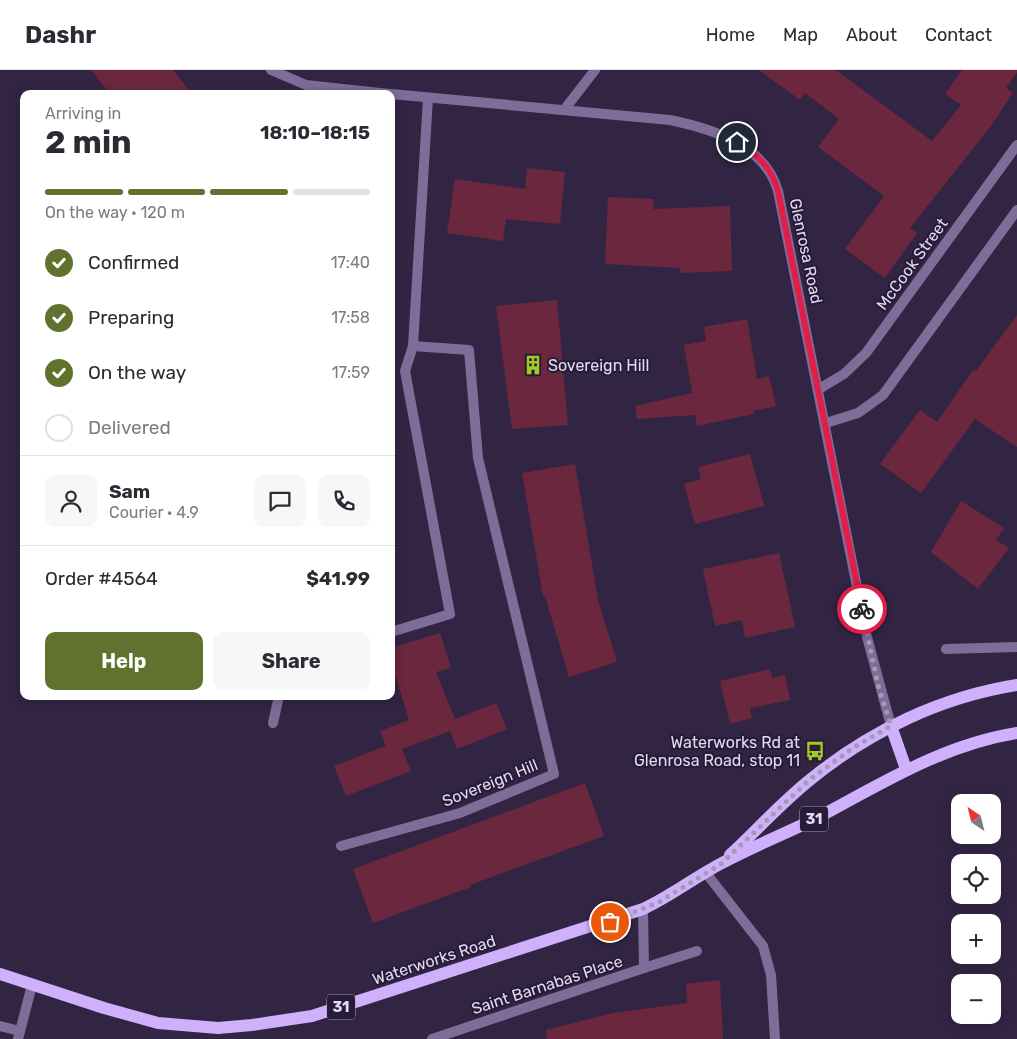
<!DOCTYPE html>
<meta charset="utf-8">
<style>
:root{--surface:#fff;--page:#f7f7f7;--text:#2b2b33;--muted:#7c7c81;--line:#e1e1e2;--accent:#61722e}
body{margin:0;font-family:Rubik,sans-serif;background:var(--page);color:var(--text);height:100vh;display:flex;flex-direction:column;font-size:19px;white-space:nowrap}
*{box-sizing:border-box;margin:0}
p{font-size:16px;color:var(--muted)}
.icon{flex:none;width:28px;height:28px;fill:none;stroke:currentColor;stroke-width:2;stroke-linecap:round;stroke-linejoin:round}
.map{position:relative;flex:1;overflow:hidden}
.sheet{position:absolute;left:20px;top:20px;width:375px;height:610px;display:flex;flex-direction:column;background:var(--surface);border-radius:10px;box-shadow:0 2px 12px #0003}
.sheet>*{flex:none}
.needle{width:32px;rotate:325deg}
.buttons{position:absolute;left:951px;top:724px;display:grid;gap:10px}
.buttons a{display:grid;place-items:center;width:50px;height:50px;border-radius:10px;background:var(--surface);box-shadow:0 2px 12px #0003;font-size:25px}
.pin{position:absolute;display:grid;place-items:center;width:42px;height:42px;color:#fff;margin:-21px;border:2px solid #fff;border-radius:50%;box-shadow:0 1px 5px #0007}
.courier{position:absolute;display:grid;place-items:center;width:50px;height:50px;margin:-25px;border:4px solid #e11d48;border-radius:50%;background:#fff;color:#222;box-shadow:0 1px 6px #0007}
.overview em{font-style:normal;font-weight:700}
.overview div{display:flex;flex-direction:column-reverse}
.overview{display:flex;align-items:center;justify-content:space-between;height:85px;padding:0 25px}
h1{font-size:32px;font-weight:700;line-height:38px}
.bar{display:grid;grid-template-columns:repeat(4,1fr);gap:8px 5px;align-content:center;height:60px;padding:0 25px}
.bar i{height:6px;border-radius:4px;background:var(--line)}
.bar .current{background:var(--accent)}
.bar p{grid-column:span 4}
.line{display:flex;align-items:center;gap:12px;padding:0 25px;border-top:1px solid var(--line)}
.line div{flex:1}
.round{display:grid;place-items:center;flex:none;width:52px;height:52px;border-radius:10px;background:var(--page)}
ol{padding:0 25px;list-style:none}
li{display:flex;align-items:center;gap:15px;height:55px}
li p{margin-inline-start:auto}
li .icon{padding:5px;border-radius:50%;background:var(--accent);color:#fff;stroke-width:4}
li:last-child{color:var(--muted)}
li i{width:28px;height:28px;border:2px solid var(--line);border-radius:50%}
.button{display:flex;gap:10px;margin-top:auto;padding:10px 25px}
.button a{flex:1;height:58px;border-radius:10px;background:var(--accent);color:#fff;font-size:20px;font-weight:700;line-height:58px;text-align:center}
.button a+a{background:var(--page);color:var(--text)}
header{display:flex;align-items:center;gap:30px;box-sizing:border-box;height:70px;padding:0 25px;background:var(--surface);border-bottom:1px solid var(--line)}
header strong{font-size:24px}
nav{display:flex;gap:28px;margin-inline-start:auto;font-size:18px}
.map>svg:first-child{display:block}
.building{fill:#6b273d}
.lines{fill:none;stroke-linecap:round;stroke-linejoin:round}
.lane{stroke:#7f6c99;stroke-width:10}
.street{stroke:#7f6c99;stroke-width:10}
.primary{stroke:#ceb0fb;stroke-width:12}
.done{stroke:#a49bb2;stroke-width:5;stroke-dasharray:0 9}
.route{stroke:#e11d48;stroke-width:6}
.labels{text-anchor:middle;dominant-baseline:central;stroke-width:4;stroke-linejoin:round;paint-order:stroke}
.shield{fill:#281b39;stroke:#aaa1b8;stroke-width:1}
.shield-label{font-size:15px;font-weight:bold;fill:#e2daee}
.street-label{font-size:16px;fill:#e2daee;stroke:#281b39}
.poi-label{font-size:16px;fill:#e2daee;stroke:#281b39;text-anchor:start}
</style>
<header>
<strong>Dashr</strong>
<nav><a>Home</a><a>Map</a><a>About</a><a>Contact</a></nav>
</header>
<div class="map">
<svg width="1017" height="969" viewBox="0 0 1017 969">
<rect width="100%" height="100%" fill="#322544"/>
<g class="building">
<polygon points="92,0 173,0 192,24 109,24"/>
<polygon points="759,0 836,0 932,71 961,35 945,24 962,0 1017,0 1017,2 1006,18 1013,23 991,56 910,158 917,163 885,208 845,179 884,126 818,77 839,49 805,23 800,30"/>
<polygon points="527,98 565,102 560,154 506,149 503,171 447,163 455,109 525,119"/>
<polygon points="608,127 654,129 653,139 730,136 732,201 680,203 680,198 605,194"/>
<polygon points="557,230 568,355 512,359 496,236"/>
<polygon points="1017,245 1017,377 975,349 921,423 880,394 920,340 937,352 974,299 976,301"/>
<polygon points="747,249 757,309 769,306 776,336 753,341 754,344 697,356 695,345 637,349 635,336 692,323 684,275 706,271 704,257"/>
<polygon points="750,384 764,436 695,454 684,414 701,409 698,397"/>
<polygon points="575,394 598,530 617,592 569,607 545,526 543,526 522,403"/>
<polygon points="961,431 1004,458 996,470 1009,478 978,519 931,482"/>
<polygon points="779,483 795,557 745,568 742,550 715,556 703,499"/>
<polygon points="440,563 451,598 436,602 455,649 496,633 507,659 457,679 450,661 402,679 411,701 346,726 334,696 386,676 380,661 409,650 391,592 391,578"/>
<polygon points="770,599 772,608 785,605 790,630 750,638 752,648 730,654 720,611"/>
<polygon points="585,713 604,766 470,815 471,817 373,853 353,799"/>
<polygon points="720,910 723,969 547,969 546,960 613,943 687,933 686,914"/>
</g>
<g class="lines">
<g class="lane">
<polyline points="819,319 844,304 866,283 1017,75"/>
<polyline points="391,562 450,544 405,301 413,276 428,28"/>
<polyline points="946,579 1017,577"/>
<polyline points="273,653 279,626"/>
<polyline points="341,776 460,743 554,704 478,388 469,280 413,276"/>
<polyline points="644,898 697,881"/>
<polyline points="0,956 20,961"/>
</g>
<g class="street">
<polyline points="271,0 306,15 389,24"/>
<path d="M391,24l279,26c43,9 95,25 108,71l89,446 24,89"/>
<polyline points="564,40 595,0"/>
<polyline points="826,353 858,343 883,325 1017,140"/>
<polyline points="706,803 763,876 771,905 775,969"/>
<polyline points="18,969 32,915"/>
<polyline points="432,969 644,898 643,839"/>
</g>
<g class="primary">
<polyline points="891,656 906,699"/>
<path d="M730,785c27,-25 52,-53 81,-76 59,-48 130,-82 206,-94"/>
<path d="M0,904l104,34 54,15 60,5 34,-3 60,-9 331,-107c28,-13 52,-32 79,-46 30,-16 62,-29 93,-44 66,-35 127,-74 202,-86"/>
</g>
</g>
<g class="lines">
<polyline class="done" points="610,852 659,832 721,794 809,710 853,678 891,656 878,615 862,539"/>
<path class="route" d="M737,72c21,13 34,25 41,49l84,418"/>
</g>
<defs>
<symbol id="building-bare" viewBox="-9 -9 18 18"><path d="M-4-6H4V6H1V3H-1V6H-4ZM-2.5-4.3h1.7v1.8h-1.7ZM.8-4.3h1.7v1.8H.8ZM-2.5-1h1.7V.8h-1.7ZM.8-1h1.7V.8H.8Z" fill="#a3c927" stroke="#281b39" stroke-width="2.5" paint-order="stroke"/></symbol>
<symbol id="bus-bare" viewBox="-9 -9 18 18"><path d="M-5-6H5V4H4V6H2V4H-2V6H-4V4H-5ZM-3.5-4V0h7V-4ZM-3.5 1.2v1.5H-2V1.2ZM2 1.2v1.5H3.5V1.2Z" fill="#a3c927" stroke="#281b39" stroke-width="2.5" paint-order="stroke"/></symbol>
</defs>
<g fill-rule="evenodd">
<use href="#building-bare" x="519" y="281" width="28" height="28"/>
<use href="#bus-bare" x="801" y="667" width="28" height="28"/>
</g>
<g class="labels">
<g class="shield">
<rect x="800" y="736.5" width="28" height="25" rx="4"/>
<rect x="327" y="924.5" width="28" height="25" rx="4"/>
</g>
<g class="shield-label">
<text x="814" y="749">31</text>
<text x="341" y="937">31</text>
</g>
<g class="street-label">
<text transform="translate(806 181) rotate(78)">Glenrosa Road</text>
<text transform="translate(912 194) rotate(-54)">McCook Street</text>
<text transform="translate(490 713) rotate(-22)">Sovereign Hill</text>
<text transform="translate(434 890) rotate(-18)">Waterworks Road</text>
<text transform="translate(547 915) rotate(-18)">Saint Barnabas Place</text>
</g>
<g class="poi-label">
<text x="548" y="295">Sovereign Hill</text>
<text x="800" y="672" text-anchor="end">Waterworks Rd at<tspan x="800" dy="18">Glenrosa Road, stop 11</tspan></text>
</g>
</g>
</svg>
<div class="buttons">
<a><svg class="needle" viewBox="-14 -14 28 28"><path d="M0-13l5 13h-10z" fill="#e53935"/><path d="M0 13l5-13h-10z" fill="#7c7c81"/></svg></a>
<a><svg class="icon" aria-label="locate" viewBox="0 0 24 24"><circle cx="12" cy="12" r="6"/><path d="M12 2v4M12 18v4M2 12h4M18 12h4"/></svg></a>
<a>+</a>
<a>−</a>
</div>
<div class="pin" style="left:610px;top:852px;background:#ea580c"><svg class="icon" aria-label="bag" viewBox="0 0 24 24"><path d="M5 8h14l-1 12H6zM9 8a3 3 0 0 1 6 0"/></svg></div>
<div class="pin" style="left:737px;top:72px;background:#1f2937"><svg class="icon" aria-label="home" viewBox="0 0 24 24"><path d="M3 11l9-7 9 7M6 9v11h12V9"/></svg></div>
<div class="courier" style="left:862px;top:539px"><svg class="icon" aria-label="bike" viewBox="0 0 24 24"><circle cx="6" cy="16" r="4"/><circle cx="18" cy="16" r="4"/><path d="M6 16l4-8h5l3 8M10 8l3 8H6M13 5h3"/></svg></div>
<section class="sheet">
<div class="overview"><div><h1>2 min</h1><p>Arriving in</p></div><em>18:10–18:15</em></div>
<div class="bar"><i class="current"></i><i class="current"></i><i class="current"></i><i></i><p>On the way · 120 m</p></div>
<ol>
<li><svg class="icon" aria-label="check" viewBox="0 0 24 24"><path d="M5 12l5 5 9-10"/></svg>Confirmed<p>17:40</p></li>
<li><svg class="icon" aria-label="check" viewBox="0 0 24 24"><path d="M5 12l5 5 9-10"/></svg>Preparing<p>17:58</p></li>
<li><svg class="icon" aria-label="check" viewBox="0 0 24 24"><path d="M5 12l5 5 9-10"/></svg>On the way<p>17:59</p></li>
<li><i></i>Delivered</li>
</ol>
<div class="line" style="height:90px"><a class="round"><svg class="icon" aria-label="person" viewBox="0 0 24 24"><circle cx="12" cy="8" r="4"/><path d="M4 21q1-7 8-7t8 7"/></svg></a><div><b>Sam</b><p>Courier · 4.9</p></div><a class="round"><svg class="icon" aria-label="chat" viewBox="0 0 24 24"><path d="M4 5h16v11H9l-5 4z"/></svg></a><a class="round"><svg class="icon" aria-label="phone" viewBox="0 0 24 24"><path d="M5 4h4l2 5-3 2q2 4 5 5l2-3 5 2v4C11 20 4 13 5 4z"/></svg></a></div>
<div class="line" style="height:65px"><div>Order #4564</div><b>$41.99</b></div>
<div class="button"><a>Help</a><a>Share</a></div>
</section>
</div>
